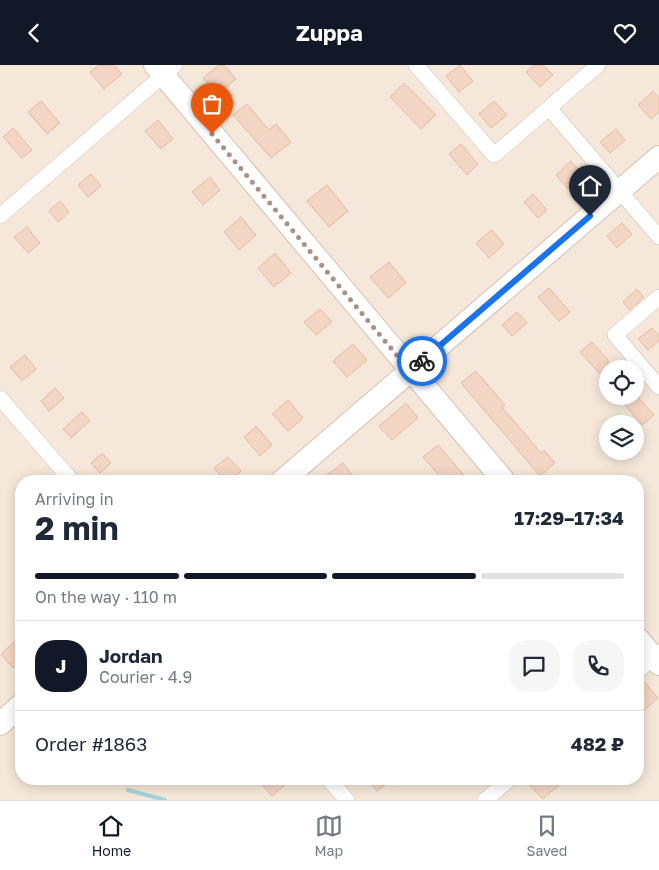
<!DOCTYPE html>
<meta charset="utf-8">
<style>
:root{--surface:#fff;--page:#f6f6f7;--text:#1f2937;--muted:#747a83;--line:#e0e1e3;--accent:#111827}
body{margin:0;font-family:"Golos Text",sans-serif;background:var(--page);color:var(--text);height:100vh;display:flex;flex-direction:column;font-size:19px;white-space:nowrap}
*{box-sizing:border-box;margin:0}
p{font-size:16px;color:var(--muted)}
.icon{flex:none;width:28px;height:28px;fill:none;stroke:currentColor;stroke-width:2;stroke-linecap:round;stroke-linejoin:round}
.map{position:relative;flex:1;overflow:hidden}
.details{position:absolute;left:15px;top:410px;width:629px;height:310px;display:flex;flex-direction:column;background:var(--surface);border-radius:20px;box-shadow:0 2px 12px #0003}
.details>*{flex:none}
.buttons{position:absolute;left:599px;top:295px;display:grid;gap:10px}
.buttons a{display:grid;place-items:center;width:45px;height:45px;border-radius:50%;background:var(--surface);box-shadow:0 2px 12px #0003;font-size:25px}
.pin{position:absolute;display:grid;place-items:center;width:42px;height:42px;color:#fff;margin:-51px -21px;border-radius:50% 50% 50% 0;rotate:-45deg;box-shadow:0 0 5px #0007}
.pin .icon{rotate:45deg}
.courier{position:absolute;display:grid;place-items:center;width:50px;height:50px;margin:-25px;border:4px solid #1a73e8;border-radius:50%;background:#fff;color:#222;box-shadow:0 1px 6px #0007}
.headline em{font-style:normal;font-weight:700}
.headline div{display:flex;flex-direction:column-reverse}
.headline{display:flex;align-items:center;justify-content:space-between;height:85px;padding:0 20px}
h1{font-size:32px;font-weight:700;line-height:38px}
.bar{display:grid;grid-template-columns:repeat(4,1fr);gap:8px 5px;align-content:center;height:60px;padding:0 20px}
.bar i{height:6px;border-radius:4px;background:var(--line)}
.bar .current{background:var(--accent)}
.bar p{grid-column:span 4}
.line{display:flex;align-items:center;gap:12px;padding:0 20px;border-top:1px solid var(--line)}
.line div{flex:1}
.round{display:grid;place-items:center;flex:none;width:52px;height:52px;border-radius:20px;background:var(--page)}
header{display:flex;justify-content:space-between;align-items:center;height:65px;padding:0 20px;background:var(--accent);color:#fff;font-size:22px;font-weight:700}
.tab-bar{display:flex;justify-content:space-around;align-items:center;height:70px;border-top:1px solid var(--line);background:var(--surface);font-size:14px;color:var(--muted)}
.tab-bar a{display:grid;justify-items:center;gap:2px}
.tab-bar .current{color:var(--accent)}
.map>svg:first-child{display:block}
.residential{fill:#f5e8da;fill-rule:evenodd}
.lines{fill:none;stroke-linecap:round;stroke-linejoin:round}
.stream{stroke:#a5d3da;stroke-width:4}
.building{fill:#f3d5c3;stroke:#e6bba3}
.street-casing{stroke:#d1beb0;stroke-width:16}
.secondary-casing{stroke:#d6c0b0;stroke-width:24}
.street{stroke:#fff;stroke-width:15}
.secondary{stroke:#fff;stroke-width:22}
.done{stroke:#a89285;stroke-width:5;stroke-dasharray:0 9}
.route{stroke:#1a73e8;stroke-width:6}
</style>
<header><svg class="icon" aria-label="back" viewBox="0 0 24 24"><path d="M15 5l-7 7 7 7"/></svg>Zuppa<svg class="icon" aria-label="heart" viewBox="0 0 24 24"><path d="M12 20l-8-8c-3-5 5-10 8-4 3-6 11-1 8 4z"/></svg></header>
<div class="map">
<svg width="659" height="735" viewBox="0 0 659 735">
<rect width="100%" height="100%" fill="#fdf6ec"/>
<path class="residential" d="M0,0h659v735h-659zM608,304h27v27h-27zM608,359h27v27h-27zM21,416h617v298h-617z"/>
<g class="lines">
<polyline class="stream" points="128,725 165,735"/>
</g>
<g class="building">
<polygon points="99,0 114,0 122,9 104,24 90,7"/>
<polygon points="219,0 224,0 236,14 217,30 203,13"/>
<polygon points="460,0 473,16 459,27 446,11"/>
<polygon points="534,0 543,0 553,10 540,22 526,7"/>
<polygon points="404,18 436,50 421,64 390,32"/>
<polygon points="653,26 659,33 659,47 651,54 638,40"/>
<polygon points="41,36 60,58 47,69 28,47"/>
<polygon points="494,36 507,50 491,63 479,49"/>
<polygon points="247,39 269,65 276,59 291,77 271,93 233,50"/>
<polygon points="158,55 173,74 161,84 145,66"/>
<polygon points="13,63 32,85 22,93 3,72"/>
<polygon points="616,64 625,75 610,88 600,77"/>
<polygon points="461,79 478,99 467,110 449,89"/>
<polygon points="571,96 584,111 568,124 556,110"/>
<polygon points="91,109 101,121 88,132 78,120"/>
<polygon points="210,112 220,125 203,140 192,127"/>
<polygon points="327,120 348,146 329,162 307,136"/>
<polygon points="533,129 547,145 538,153 524,137"/>
<polygon points="60,136 69,147 58,157 49,146"/>
<polygon points="241,152 256,170 239,185 224,167"/>
<polygon points="622,158 632,169 617,183 607,171"/>
<polygon points="27,162 40,178 28,188 14,172"/>
<polygon points="492,165 504,179 489,193 476,178"/>
<polygon points="275,188 291,208 274,222 258,203"/>
<polygon points="389,197 406,218 388,233 370,212"/>
<polygon points="549,223 570,247 559,256 538,232"/>
<polygon points="637,224 644,232 630,245 623,237"/>
<polygon points="320,244 332,257 316,270 304,257"/>
<polygon points="517,247 527,258 512,271 502,260"/>
<polygon points="652,263 659,270 659,276 648,285 638,274"/>
<polygon points="592,277 608,295 608,318 580,287"/>
<polygon points="353,279 367,295 347,312 333,296"/>
<polygon points="25,290 36,304 22,316 10,302"/>
<polygon points="476,306 505,340 502,342 541,388 544,385 555,398 540,411 461,318"/>
<polygon points="55,323 64,333 49,346 41,336"/>
<polygon points="617,331 637,331 654,350 642,360"/>
<polygon points="288,335 303,353 288,366 272,349"/>
<polygon points="406,338 418,353 392,375 379,361"/>
<polygon points="82,347 90,356 71,373 63,364"/>
<polygon points="256,361 272,380 260,391 244,372"/>
<polygon points="438,380 469,416 444,416 423,392"/>
<polygon points="102,388 111,398 100,408 91,398"/>
<polygon points="228,392 241,406 230,416 225,416 214,403"/>
<polygon points="343,398 352,410 345,416 319,416"/>
<polygon points="21,571 21,596 13,603 1,589"/>
<polygon points="642,614 658,633 638,651 638,615"/>
<polygon points="257,714 292,714 272,731"/>
<polygon points="366,714 392,714 377,726"/>
<polygon points="524,714 554,714 559,720 543,734"/>
</g>
<g class="lines">
<defs>
<g id="street">
<polyline points="416,0 494,90 549,43 659,172"/>
<polyline points="549,43 598,0"/>
<polyline points="0,151 175,0"/>
<polyline points="659,232 615,270 659,322"/>
<polyline points="0,333 72,416"/>
<polyline points="638,606 659,587"/>
<polyline points="328,714 347,735"/>
<polyline points="485,735 510,714"/>
</g>
<g id="secondary">
<polyline points="155,0 504,416"/>
<polyline points="282,416 659,92"/>
<polyline points="638,574 659,599"/>
<polyline points="0,659 21,640"/>
</g>
</defs>
<use href="#street" class="street-casing"/>
<use href="#secondary" class="secondary-casing"/>
<use href="#street" class="street"/>
<use href="#secondary" class="secondary"/>
</g>
<g class="lines">
<polyline class="done" points="212,69 410,306 422,296"/>
<polyline class="route" points="422,296 590,151"/>
</g>
</svg>
<div class="buttons">
<a><svg class="icon" aria-label="locate" viewBox="0 0 24 24"><circle cx="12" cy="12" r="6"/><path d="M12 2v4M12 18v4M2 12h4M18 12h4"/></svg></a>
<a><svg class="icon" aria-label="layers" viewBox="0 0 24 24"><path d="M12 4l9 5-9 5-9-5zM3 14l9 5 9-5"/></svg></a>
</div>
<div class="pin" style="left:212px;top:69px;background:#ea580c"><svg class="icon" aria-label="bag" viewBox="0 0 24 24"><path d="M5 8h14l-1 12H6zM9 8a3 3 0 0 1 6 0"/></svg></div>
<div class="pin" style="left:590px;top:151px;background:#1f2937"><svg class="icon" aria-label="home" viewBox="0 0 24 24"><path d="M3 11l9-7 9 7M6 9v11h12V9"/></svg></div>
<div class="courier" style="left:422px;top:296px"><svg class="icon" aria-label="bike" viewBox="0 0 24 24"><circle cx="6" cy="16" r="4"/><circle cx="18" cy="16" r="4"/><path d="M6 16l4-8h5l3 8M10 8l3 8H6M13 5h3"/></svg></div>
<section class="details">
<div class="headline"><div><h1>2 min</h1><p>Arriving in</p></div><em>17:29–17:34</em></div>
<div class="bar"><i class="current"></i><i class="current"></i><i class="current"></i><i></i><p>On the way · 110 m</p></div>
<div class="line" style="height:90px"><b class="round" style="background:var(--accent);color:#fff">J</b><div><b>Jordan</b><p>Courier · 4.9</p></div><a class="round"><svg class="icon" aria-label="chat" viewBox="0 0 24 24"><path d="M4 5h16v11H9l-5 4z"/></svg></a><a class="round"><svg class="icon" aria-label="phone" viewBox="0 0 24 24"><path d="M5 4h4l2 5-3 2q2 4 5 5l2-3 5 2v4C11 20 4 13 5 4z"/></svg></a></div>
<div class="line" style="height:65px"><div>Order #1863</div><b>482 ₽</b></div>
</section>
</div>
<nav class="tab-bar">
<a class="current"><svg class="icon" aria-label="home" viewBox="0 0 24 24"><path d="M3 11l9-7 9 7M6 9v11h12V9"/></svg>Home</a>
<a><svg class="icon" aria-label="map" viewBox="0 0 24 24"><path d="M3 6l6-2 6 2 6-2v14l-6 2-6-2-6 2zM9 4v14M15 6v14"/></svg>Map</a>
<a><svg class="icon" aria-label="saved" viewBox="0 0 24 24"><path d="M7 4h10v16l-5-4-5 4z"/></svg>Saved</a>
</nav>
